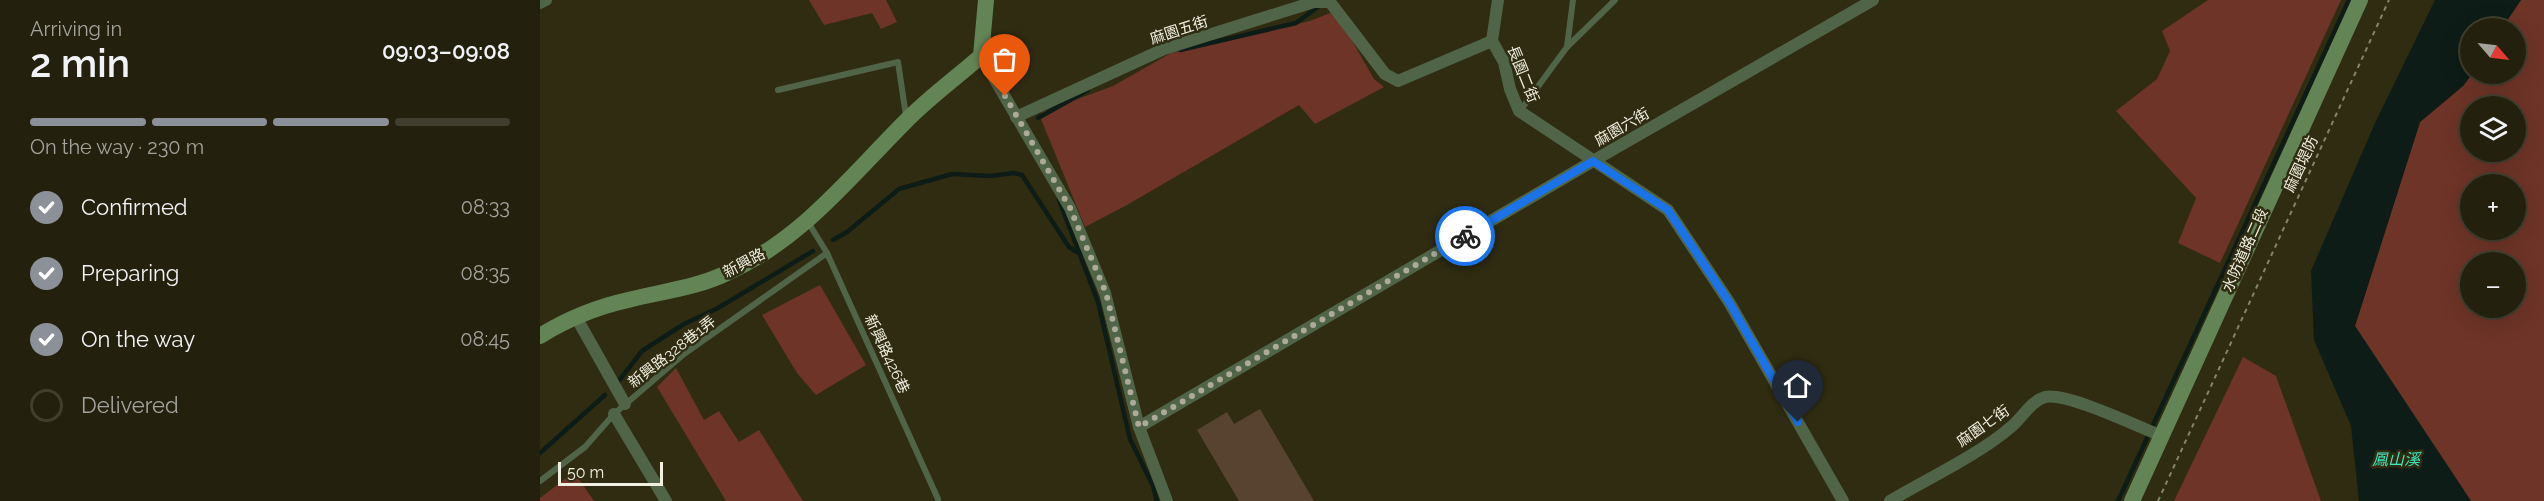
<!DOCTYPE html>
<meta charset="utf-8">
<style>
:root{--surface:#23210e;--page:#2f2e1c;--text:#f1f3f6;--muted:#a3a39e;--line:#403e2e;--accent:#8c9099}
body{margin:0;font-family:Raleway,"Noto Sans TC",sans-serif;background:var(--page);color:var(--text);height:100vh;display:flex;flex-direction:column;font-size:22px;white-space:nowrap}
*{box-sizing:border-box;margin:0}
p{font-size:20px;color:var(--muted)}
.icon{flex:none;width:33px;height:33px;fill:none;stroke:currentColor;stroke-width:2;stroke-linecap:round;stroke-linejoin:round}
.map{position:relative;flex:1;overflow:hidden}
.panel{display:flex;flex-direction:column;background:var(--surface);width:540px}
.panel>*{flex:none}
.needle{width:39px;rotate:118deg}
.buttons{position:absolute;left:1920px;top:18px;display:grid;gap:12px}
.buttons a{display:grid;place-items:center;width:66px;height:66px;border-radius:50%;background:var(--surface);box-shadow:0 6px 24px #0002,0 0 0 2px var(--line);font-size:30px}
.scale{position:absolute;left:18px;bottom:15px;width:105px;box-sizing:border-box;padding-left:6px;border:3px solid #f1f0e0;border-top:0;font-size:16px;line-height:21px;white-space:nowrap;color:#f1f0e0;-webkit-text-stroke:4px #2f2c12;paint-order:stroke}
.pin{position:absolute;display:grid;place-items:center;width:51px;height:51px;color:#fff;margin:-62px -26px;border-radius:50% 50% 50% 0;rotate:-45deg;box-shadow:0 0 6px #0007}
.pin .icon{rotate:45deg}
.courier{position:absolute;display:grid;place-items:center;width:60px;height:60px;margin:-30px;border:4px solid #1a73e8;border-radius:50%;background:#fff;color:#222;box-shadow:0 2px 8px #0007}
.summary em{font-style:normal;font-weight:600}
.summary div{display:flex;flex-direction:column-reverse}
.summary{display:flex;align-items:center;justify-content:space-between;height:102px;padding:0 30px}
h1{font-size:39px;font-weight:600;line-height:45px}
.bar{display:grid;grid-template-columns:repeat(4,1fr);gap:9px 6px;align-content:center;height:72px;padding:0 30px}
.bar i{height:8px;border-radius:4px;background:var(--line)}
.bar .active{background:var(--accent)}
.bar p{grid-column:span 4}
ol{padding:0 30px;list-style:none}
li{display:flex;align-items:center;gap:18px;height:66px}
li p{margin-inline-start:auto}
li .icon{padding:6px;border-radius:50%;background:var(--accent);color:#fff;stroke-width:4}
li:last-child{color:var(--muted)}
li i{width:33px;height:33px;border:3px solid var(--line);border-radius:50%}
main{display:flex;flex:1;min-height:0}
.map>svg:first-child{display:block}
.green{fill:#6d3427;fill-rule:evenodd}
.water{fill:#0d1c17}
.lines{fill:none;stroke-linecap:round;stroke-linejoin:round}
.stream{stroke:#0d1c17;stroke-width:4.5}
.building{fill:#57432f}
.path{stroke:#85836e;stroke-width:2;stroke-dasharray:4.5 4.5;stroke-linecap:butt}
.lane{stroke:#506547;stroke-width:6}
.street{stroke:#506547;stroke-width:12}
.secondary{stroke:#638555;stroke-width:16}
.done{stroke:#adab98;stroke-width:6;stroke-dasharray:0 10.8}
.route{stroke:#1a73e8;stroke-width:8}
.labels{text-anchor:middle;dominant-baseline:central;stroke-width:5;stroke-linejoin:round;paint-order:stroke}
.street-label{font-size:15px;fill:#f1f0e0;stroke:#2f2c12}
.water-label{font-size:16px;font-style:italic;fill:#3ce7bc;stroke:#2f2c12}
</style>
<main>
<section class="panel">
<div class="summary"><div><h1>2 min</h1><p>Arriving in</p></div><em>09:03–09:08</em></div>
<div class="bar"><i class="active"></i><i class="active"></i><i class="active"></i><i></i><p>On the way · 230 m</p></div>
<ol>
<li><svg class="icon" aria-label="check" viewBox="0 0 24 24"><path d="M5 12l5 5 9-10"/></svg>Confirmed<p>08:33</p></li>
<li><svg class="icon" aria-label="check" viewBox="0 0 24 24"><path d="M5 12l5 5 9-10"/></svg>Preparing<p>08:35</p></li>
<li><svg class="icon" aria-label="check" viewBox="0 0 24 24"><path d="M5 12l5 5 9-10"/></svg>On the way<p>08:45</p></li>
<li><i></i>Delivered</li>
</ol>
</section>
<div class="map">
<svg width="2004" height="501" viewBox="0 0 2004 501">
<rect width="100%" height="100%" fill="#2f2c12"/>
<g class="green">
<polygon points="269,0 346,0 357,22 341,29 332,13 284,25"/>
<polygon points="1668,0 1801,0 1680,263 1638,243 1656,198 1576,111 1617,79 1630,51 1622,31"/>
<path d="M1981,0h23v501h-73l-116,-175 65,-204 43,-36 9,-12h44v-46h-14zM1930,106h46v46h-46zM1930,184h46v46h-46zM1930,262h46v46h-46z"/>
<polygon points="795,11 834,79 844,87 775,124 759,105 587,205 545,227 501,119 502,112 573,86 631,53 770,21"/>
<polygon points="280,285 326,365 276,395 257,373 222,315"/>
<polygon points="1703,357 1736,376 1781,501 1634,501"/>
<polygon points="136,368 164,420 179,411 199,442 219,430 263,501 186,501 117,387"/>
<polygon points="34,472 54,501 0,501 0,498"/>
</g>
<polygon class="water" points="1895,0 1981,0 1962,28 1930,28 1932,74 1923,86 1880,122 1815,326 1931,501 1819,501 1811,426 1774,340 1771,271 1835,123"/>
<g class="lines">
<g class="stream">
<polyline points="640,50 756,23 779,6"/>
<polyline points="498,118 548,90"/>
<polyline points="519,200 558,302 590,439 613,486 617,501"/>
<polyline points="293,240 307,232 359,189 412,174 450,176 474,173 482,175 529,247 540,254"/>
<polyline points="78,382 102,351 144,324 178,308 273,251"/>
<polyline points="0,453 65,395"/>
<polyline points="1578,501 1809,0"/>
</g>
</g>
<polygon class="building" points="720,409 774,501 699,501 657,430 687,412 694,424"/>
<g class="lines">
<polyline class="path" points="1618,501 1849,0"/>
<g class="lane">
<polyline points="1027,47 1033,0"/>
<polyline points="238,90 358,62 366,116"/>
<polyline points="980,111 1027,47 1075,0"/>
<polyline points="268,222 287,253 398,499"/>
<polyline points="0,481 45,447 74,414 144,354 287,253"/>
</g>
<g class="street">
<polyline points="958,0 952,41 964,62 970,89 979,111 1128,210 1189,302 1303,501"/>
<polyline points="0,3 6,0"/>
<polyline points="441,56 530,208 565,293 599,427 627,501"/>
<polyline points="476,117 624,49 774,2 790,2 845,74 858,81 952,41"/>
<polyline points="36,317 85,404"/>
<polyline points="74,414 126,501"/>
<polyline points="599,427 1053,161 1333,0"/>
<path d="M1350,501c37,-22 90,-47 121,-74 11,-9 20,-26 34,-30 22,-5 93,30 117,39"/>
</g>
<g class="secondary">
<path d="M0,336c27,-17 57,-29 88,-36 35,-9 69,-12 101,-28 73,-33 121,-95 176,-150 23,-24 51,-44 76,-66l5,-56"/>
<polyline points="1592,501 1820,0"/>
</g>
</g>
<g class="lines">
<polyline class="done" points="465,96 530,208 566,293 599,427 925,236"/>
<polyline class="route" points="925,236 1053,161 1128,210 1189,302 1258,422"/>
</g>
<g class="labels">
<g class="street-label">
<text transform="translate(639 30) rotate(-18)">麻園五街</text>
<text transform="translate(983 74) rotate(68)">長園二街</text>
<text transform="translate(1082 127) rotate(-30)">麻園六街</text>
<text transform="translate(1761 164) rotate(-65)">麻園堤防</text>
<text transform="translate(1705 250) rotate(-66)">水防道路二段</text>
<text transform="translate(204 263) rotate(-28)">新興路</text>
<text transform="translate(132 352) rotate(-38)">新興路328巷1弄</text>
<text transform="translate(347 354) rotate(65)">新興路426巷</text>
<text transform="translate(1443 426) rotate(-35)">麻園七街</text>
</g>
<g class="water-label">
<text x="1856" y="459">鳳山溪</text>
</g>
</g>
</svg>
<div class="buttons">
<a><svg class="needle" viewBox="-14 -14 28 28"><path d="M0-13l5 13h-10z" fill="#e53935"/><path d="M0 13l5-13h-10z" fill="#a3a39e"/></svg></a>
<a><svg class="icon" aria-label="layers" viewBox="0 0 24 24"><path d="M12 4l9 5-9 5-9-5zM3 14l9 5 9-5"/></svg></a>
<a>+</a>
<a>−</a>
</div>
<div class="scale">50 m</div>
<div class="pin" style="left:465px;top:96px;background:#ea580c"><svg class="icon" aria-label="bag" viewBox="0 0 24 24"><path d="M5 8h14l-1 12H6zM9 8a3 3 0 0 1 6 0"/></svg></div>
<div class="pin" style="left:1258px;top:422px;background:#1f2937"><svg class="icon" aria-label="home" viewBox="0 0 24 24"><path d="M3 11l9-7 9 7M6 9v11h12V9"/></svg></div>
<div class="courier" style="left:925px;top:236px"><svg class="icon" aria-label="bike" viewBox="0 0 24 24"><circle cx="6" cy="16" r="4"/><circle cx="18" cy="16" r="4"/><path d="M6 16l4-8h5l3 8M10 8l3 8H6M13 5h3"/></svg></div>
</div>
</main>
